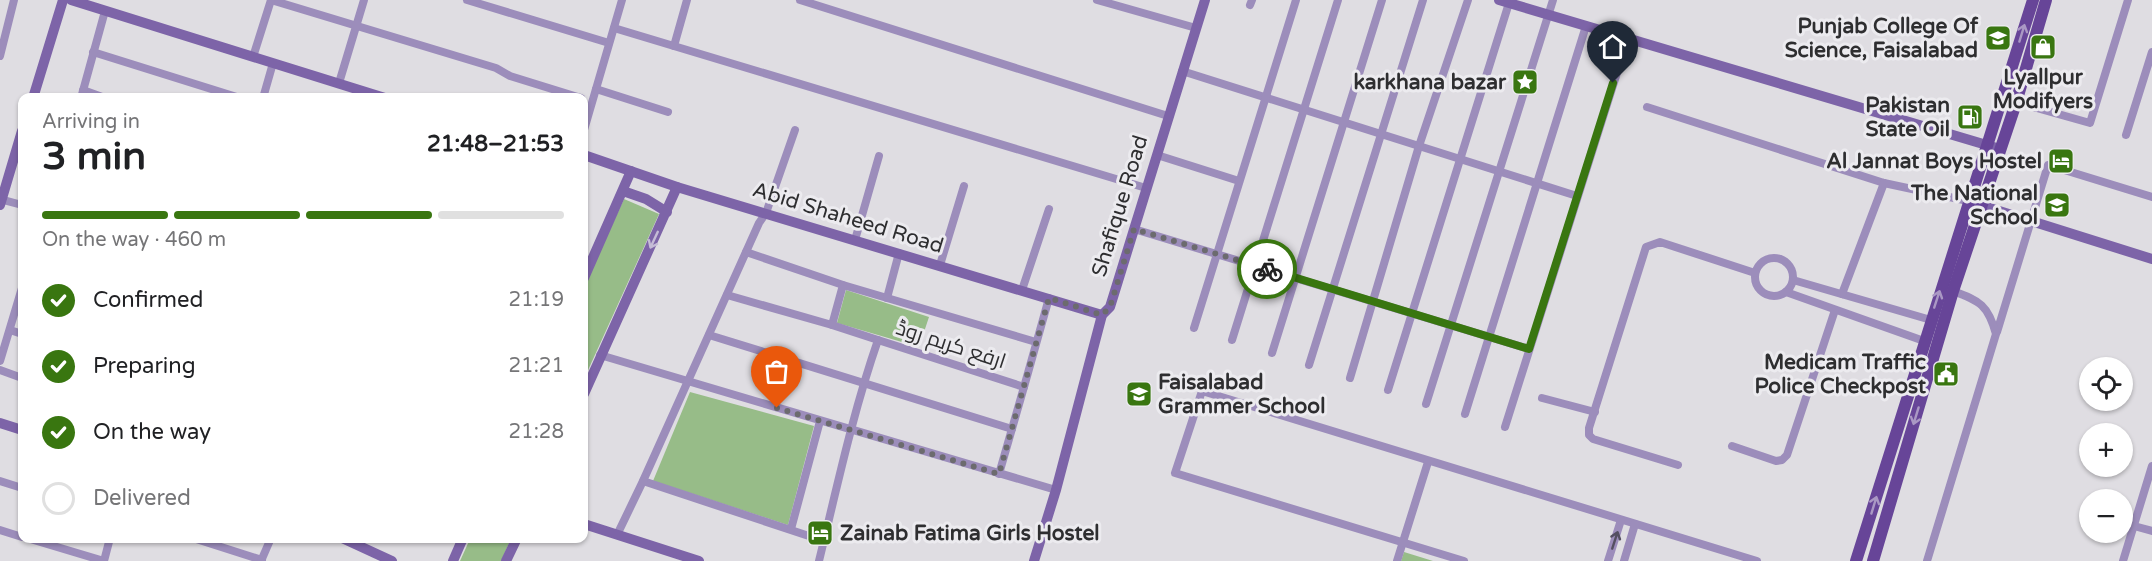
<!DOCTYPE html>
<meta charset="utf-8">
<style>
:root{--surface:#fff;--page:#f2f2f2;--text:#202124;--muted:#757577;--line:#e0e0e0;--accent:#397610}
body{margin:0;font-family:"Varela Round",Cairo,sans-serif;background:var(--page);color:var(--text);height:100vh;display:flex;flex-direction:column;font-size:22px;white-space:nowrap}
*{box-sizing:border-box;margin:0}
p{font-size:20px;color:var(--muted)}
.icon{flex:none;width:33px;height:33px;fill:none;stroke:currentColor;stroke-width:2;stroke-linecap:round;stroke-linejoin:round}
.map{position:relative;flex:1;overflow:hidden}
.drawer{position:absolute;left:18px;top:93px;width:570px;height:450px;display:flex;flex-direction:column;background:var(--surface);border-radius:12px;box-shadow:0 2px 4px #0004}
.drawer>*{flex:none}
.controls{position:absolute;left:2079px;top:357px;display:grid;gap:12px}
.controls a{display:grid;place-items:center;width:54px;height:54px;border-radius:50%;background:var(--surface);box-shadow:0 2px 4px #0004;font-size:30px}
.pin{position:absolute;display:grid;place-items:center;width:51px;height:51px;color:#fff;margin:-62px -26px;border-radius:50% 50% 50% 0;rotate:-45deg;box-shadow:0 0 6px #0007}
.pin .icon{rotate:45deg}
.courier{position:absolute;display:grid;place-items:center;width:60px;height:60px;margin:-30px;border:4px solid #397610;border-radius:50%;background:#fff;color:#222;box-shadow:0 2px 8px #0007}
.summary em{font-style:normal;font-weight:700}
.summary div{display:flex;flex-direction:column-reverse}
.summary{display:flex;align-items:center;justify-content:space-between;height:102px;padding:0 24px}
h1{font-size:39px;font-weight:700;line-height:45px}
.bar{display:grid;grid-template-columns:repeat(4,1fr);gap:9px 6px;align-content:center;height:72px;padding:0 24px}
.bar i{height:8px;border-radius:4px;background:var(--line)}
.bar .selected{background:var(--accent)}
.bar p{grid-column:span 4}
ol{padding:0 24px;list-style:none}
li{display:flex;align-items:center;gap:18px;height:66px}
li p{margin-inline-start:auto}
li .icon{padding:6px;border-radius:50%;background:var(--accent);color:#fff;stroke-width:4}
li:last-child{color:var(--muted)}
li i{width:33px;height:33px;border:3px solid var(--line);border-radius:50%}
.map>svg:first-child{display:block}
.green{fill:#97bc88}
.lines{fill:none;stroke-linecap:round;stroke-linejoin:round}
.street{stroke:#9c8dbb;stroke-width:8}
.secondary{stroke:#7d64a8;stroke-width:10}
.primary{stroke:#674598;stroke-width:12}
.oneway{stroke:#aa98c4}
.oneway2{stroke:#c5bcd6}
.oneway3{stroke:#544f61}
.done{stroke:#6c6b6e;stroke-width:6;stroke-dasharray:0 10.8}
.route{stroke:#397610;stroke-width:8}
.labels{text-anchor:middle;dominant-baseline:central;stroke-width:6;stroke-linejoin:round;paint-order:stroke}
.poi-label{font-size:21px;font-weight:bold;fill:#2e2e30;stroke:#ecebef;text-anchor:end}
.street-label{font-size:21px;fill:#2e2e30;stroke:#ecebef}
</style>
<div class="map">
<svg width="2152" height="561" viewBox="0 0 2152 561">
<rect width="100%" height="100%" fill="#dfdde2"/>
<g class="green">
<polygon points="624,199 659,214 584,379 584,286"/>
<polygon points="846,290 929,317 919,347 837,323"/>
<polygon points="690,392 814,426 788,525 653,481"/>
<polygon points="470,539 511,539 501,561 460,561"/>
<polygon points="1404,552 1433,561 1401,561"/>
</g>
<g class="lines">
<g class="street">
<polyline points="271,0 496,68 510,76 581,98"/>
<polyline points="467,0 609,43"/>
<polyline points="800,0 1168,116"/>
<polyline points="1097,0 1196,28"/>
<polyline points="1250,5 1252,0"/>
<polyline points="614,28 1146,188"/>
<polyline points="674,46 687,0"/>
<polyline points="93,52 240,98"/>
<polyline points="0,56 14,0"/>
<polyline points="253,57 271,0"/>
<polyline points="1182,71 1577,196"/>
<polyline points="339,83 364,0"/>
<polyline points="596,89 668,112"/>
<polyline points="83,90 105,98"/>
<polyline points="81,98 105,11"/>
<polyline points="263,98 273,63"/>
<polyline points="2016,102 2090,123 2128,0"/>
<polyline points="1647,107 1884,183 1968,201"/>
<polyline points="584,130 622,0"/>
<polyline points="2126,135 2152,52"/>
<polyline points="1157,155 1239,181"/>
<polyline points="0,199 22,205"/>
<polyline points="1134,229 1529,349"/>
<polyline points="855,240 879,156"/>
<polyline points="746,252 843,285 1036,342"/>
<circle cx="1774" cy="277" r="19"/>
<polyline points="940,265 964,186"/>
<polyline points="1793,280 1931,320"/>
<polyline points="843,285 832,325 878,340"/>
<polyline points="1022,290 1049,209"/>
<polyline points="1786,292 1924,341"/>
<polyline points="1842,294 1884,183"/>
<polyline points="727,295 832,325"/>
<polyline points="887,298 899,253"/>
<polyline points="1194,328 1296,0"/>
<polyline points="10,330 22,334"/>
<polyline points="1997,332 2048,165 2152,197"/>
<polyline points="709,335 1012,429"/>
<polyline points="1232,340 1338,0"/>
<polyline points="1272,353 1382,0"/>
<polyline points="600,355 1056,490"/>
<polyline points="0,361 22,288"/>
<polyline points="1309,365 1423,0"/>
<polyline points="0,370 22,378"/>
<polyline points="1350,378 1419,146 1468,0"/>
<polyline points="1024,387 1049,298"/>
<polyline points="1388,390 1509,3"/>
<polyline points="1542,398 1595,412"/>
<polyline points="1426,404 1553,0"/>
<polyline points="1465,414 1586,26"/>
<polyline points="1505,427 1628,38"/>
<polyline points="1732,446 1776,461 1782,460 1787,455 1835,310"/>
<polyline points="1678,465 1593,439 1589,435 1589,428 1646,247 1660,242 1755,273"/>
<polyline points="0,481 22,488"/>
<polyline points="643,481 824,541"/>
<polyline points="2134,526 2152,531"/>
<polyline points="791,529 820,421"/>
<polyline points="0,530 22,537"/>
<polyline points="617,535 643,481 759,223 766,213 795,130"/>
<polyline points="27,538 104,561 110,538"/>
<polyline points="193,538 262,560"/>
<polyline points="261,561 271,538"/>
<path d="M819,561c18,-74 34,-149 59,-221l146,47 -25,87"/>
<polyline points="1397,561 1428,462"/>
<polyline points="1464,561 1175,473 1202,391 1757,561"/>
<polyline points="1608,561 1621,520"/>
<polyline points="1624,561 1635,524"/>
<path d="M1927,561l69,-227c-8,-29 -16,-33 -43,-43"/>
<polyline points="2123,561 2152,466"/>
</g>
<g class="secondary">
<polyline points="71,0 385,98"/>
<polyline points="1499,0 2000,149"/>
<polyline points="33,98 63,0"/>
<polyline points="584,155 677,187 1102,315"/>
<polyline points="623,191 646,199 667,212"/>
<polyline points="1974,203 2152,259"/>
<polyline points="0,205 22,131"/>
<polyline points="584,278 631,171"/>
<polyline points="584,394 677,187"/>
<polyline points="0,423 22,430"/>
<polyline points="584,524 699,561"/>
<polyline points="342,538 392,561"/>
<polyline points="453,561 463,538"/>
<polyline points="506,561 517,538"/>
<polyline points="1034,561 1056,490 1102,315 1110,307 1205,0"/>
</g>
<g class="primary">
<polyline points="1856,561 2033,0"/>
<polyline points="1873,561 1953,291 2015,106 2046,0"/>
</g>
</g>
<defs><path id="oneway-shaft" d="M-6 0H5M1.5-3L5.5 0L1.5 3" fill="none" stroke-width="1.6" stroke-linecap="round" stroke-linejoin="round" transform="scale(1.5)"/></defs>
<g class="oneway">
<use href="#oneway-shaft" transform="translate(2022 33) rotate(-73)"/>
<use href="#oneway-shaft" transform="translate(1937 299) rotate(-72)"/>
<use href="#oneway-shaft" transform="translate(1916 416) rotate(107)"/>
<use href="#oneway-shaft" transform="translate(1874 505) rotate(-73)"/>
</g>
<use class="oneway2" href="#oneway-shaft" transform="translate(654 240) rotate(115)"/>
<use class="oneway3" href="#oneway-shaft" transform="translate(1615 540) rotate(-72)"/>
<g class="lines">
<polyline class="done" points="777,408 999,474 1049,298 1102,315 1110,307 1134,229 1267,269"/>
<polyline class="route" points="1267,269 1529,349 1613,83"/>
</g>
<defs>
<symbol id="school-square" viewBox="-11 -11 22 22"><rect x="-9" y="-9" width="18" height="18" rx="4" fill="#397610" stroke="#ecebef"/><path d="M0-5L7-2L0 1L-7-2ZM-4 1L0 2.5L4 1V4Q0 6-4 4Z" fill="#fff"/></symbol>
<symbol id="shop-square" viewBox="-11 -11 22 22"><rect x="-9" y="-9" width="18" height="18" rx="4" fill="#397610" stroke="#ecebef"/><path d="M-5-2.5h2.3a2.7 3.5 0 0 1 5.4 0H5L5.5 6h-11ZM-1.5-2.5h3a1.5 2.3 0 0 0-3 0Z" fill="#fff"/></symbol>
<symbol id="sight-square" viewBox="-11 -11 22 22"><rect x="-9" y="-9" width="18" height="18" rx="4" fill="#397610" stroke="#ecebef"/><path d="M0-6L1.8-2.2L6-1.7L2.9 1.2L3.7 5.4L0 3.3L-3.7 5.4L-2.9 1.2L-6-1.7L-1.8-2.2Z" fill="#fff"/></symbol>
<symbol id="fuel-square" viewBox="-11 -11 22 22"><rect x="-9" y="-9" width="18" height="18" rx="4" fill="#397610" stroke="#ecebef"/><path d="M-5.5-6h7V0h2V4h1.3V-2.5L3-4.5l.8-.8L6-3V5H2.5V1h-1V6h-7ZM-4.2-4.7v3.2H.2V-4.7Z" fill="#fff"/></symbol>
<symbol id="hotel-square" viewBox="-11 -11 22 22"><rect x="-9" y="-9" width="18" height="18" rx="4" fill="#397610" stroke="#ecebef"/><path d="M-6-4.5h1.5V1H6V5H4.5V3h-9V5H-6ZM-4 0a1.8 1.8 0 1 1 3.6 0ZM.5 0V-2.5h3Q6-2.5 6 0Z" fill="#fff"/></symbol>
<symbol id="civic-square" viewBox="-11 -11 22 22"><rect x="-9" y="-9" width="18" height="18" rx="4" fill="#397610" stroke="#ecebef"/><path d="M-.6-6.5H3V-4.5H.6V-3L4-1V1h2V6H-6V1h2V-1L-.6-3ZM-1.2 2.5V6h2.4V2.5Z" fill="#fff"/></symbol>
</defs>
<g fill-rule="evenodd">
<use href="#school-square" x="1983" y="23" width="30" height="30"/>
<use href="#shop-square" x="2028" y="32" width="30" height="30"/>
<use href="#sight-square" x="1510" y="67" width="30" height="30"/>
<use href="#fuel-square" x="1955" y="102" width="30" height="30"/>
<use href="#hotel-square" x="2046" y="146" width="30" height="30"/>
<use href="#school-square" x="2042" y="190" width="30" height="30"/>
<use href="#civic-square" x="1931" y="359" width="30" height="30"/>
<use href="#school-square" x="1124" y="379" width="30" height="30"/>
<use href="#hotel-square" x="805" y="518" width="30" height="30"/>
</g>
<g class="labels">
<g class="poi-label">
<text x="1978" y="26">Punjab College Of<tspan x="1978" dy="24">Science, Faisalabad</tspan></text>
<text x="2043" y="77" text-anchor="middle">Lyallpur<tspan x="2043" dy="24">Modifyers</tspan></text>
<text x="1506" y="82">karkhana bazar</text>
<text x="1950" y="105">Pakistan<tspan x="1950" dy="24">State Oil</tspan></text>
<text x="2042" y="161">Al Jannat Boys Hostel</text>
<text x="2038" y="193">The National<tspan x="2038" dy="24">School</tspan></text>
<text x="1926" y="362">Medicam Traffic<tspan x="1926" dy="24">Police Checkpost</tspan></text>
<text x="1158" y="382" text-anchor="start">Faisalabad<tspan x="1158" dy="24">Grammer School</tspan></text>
<text x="840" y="533" text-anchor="start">Zainab Fatima Girls Hostel</text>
</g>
<g class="street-label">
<text transform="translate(1120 206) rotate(-73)">Shafique Road</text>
<text transform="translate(848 218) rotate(17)">Abid Shaheed Road</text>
<text transform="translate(951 345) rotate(18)">ارفع کریم روڈ</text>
</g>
</g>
</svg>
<div class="controls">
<a><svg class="icon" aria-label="locate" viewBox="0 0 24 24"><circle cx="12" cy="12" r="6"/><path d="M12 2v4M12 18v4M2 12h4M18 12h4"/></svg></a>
<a>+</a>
<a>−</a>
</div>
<div class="pin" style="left:777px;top:408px;background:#ea580c"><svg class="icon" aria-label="bag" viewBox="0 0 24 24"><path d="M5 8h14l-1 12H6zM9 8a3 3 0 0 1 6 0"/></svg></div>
<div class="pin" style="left:1613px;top:83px;background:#1f2937"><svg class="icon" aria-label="home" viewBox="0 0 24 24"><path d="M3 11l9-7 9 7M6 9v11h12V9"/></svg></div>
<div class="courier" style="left:1267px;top:269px"><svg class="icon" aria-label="bike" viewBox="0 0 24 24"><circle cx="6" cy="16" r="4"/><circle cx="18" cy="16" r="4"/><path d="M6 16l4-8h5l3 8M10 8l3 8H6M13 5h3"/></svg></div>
<section class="drawer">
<div class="summary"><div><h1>3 min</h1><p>Arriving in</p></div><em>21:48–21:53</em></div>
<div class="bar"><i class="selected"></i><i class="selected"></i><i class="selected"></i><i></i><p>On the way · 460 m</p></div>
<ol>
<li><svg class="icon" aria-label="check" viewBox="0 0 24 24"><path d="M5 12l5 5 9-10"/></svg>Confirmed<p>21:19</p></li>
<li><svg class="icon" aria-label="check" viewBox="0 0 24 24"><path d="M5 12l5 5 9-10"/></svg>Preparing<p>21:21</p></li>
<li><svg class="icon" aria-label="check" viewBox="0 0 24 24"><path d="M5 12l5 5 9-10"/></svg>On the way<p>21:28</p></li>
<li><i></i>Delivered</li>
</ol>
</section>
</div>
